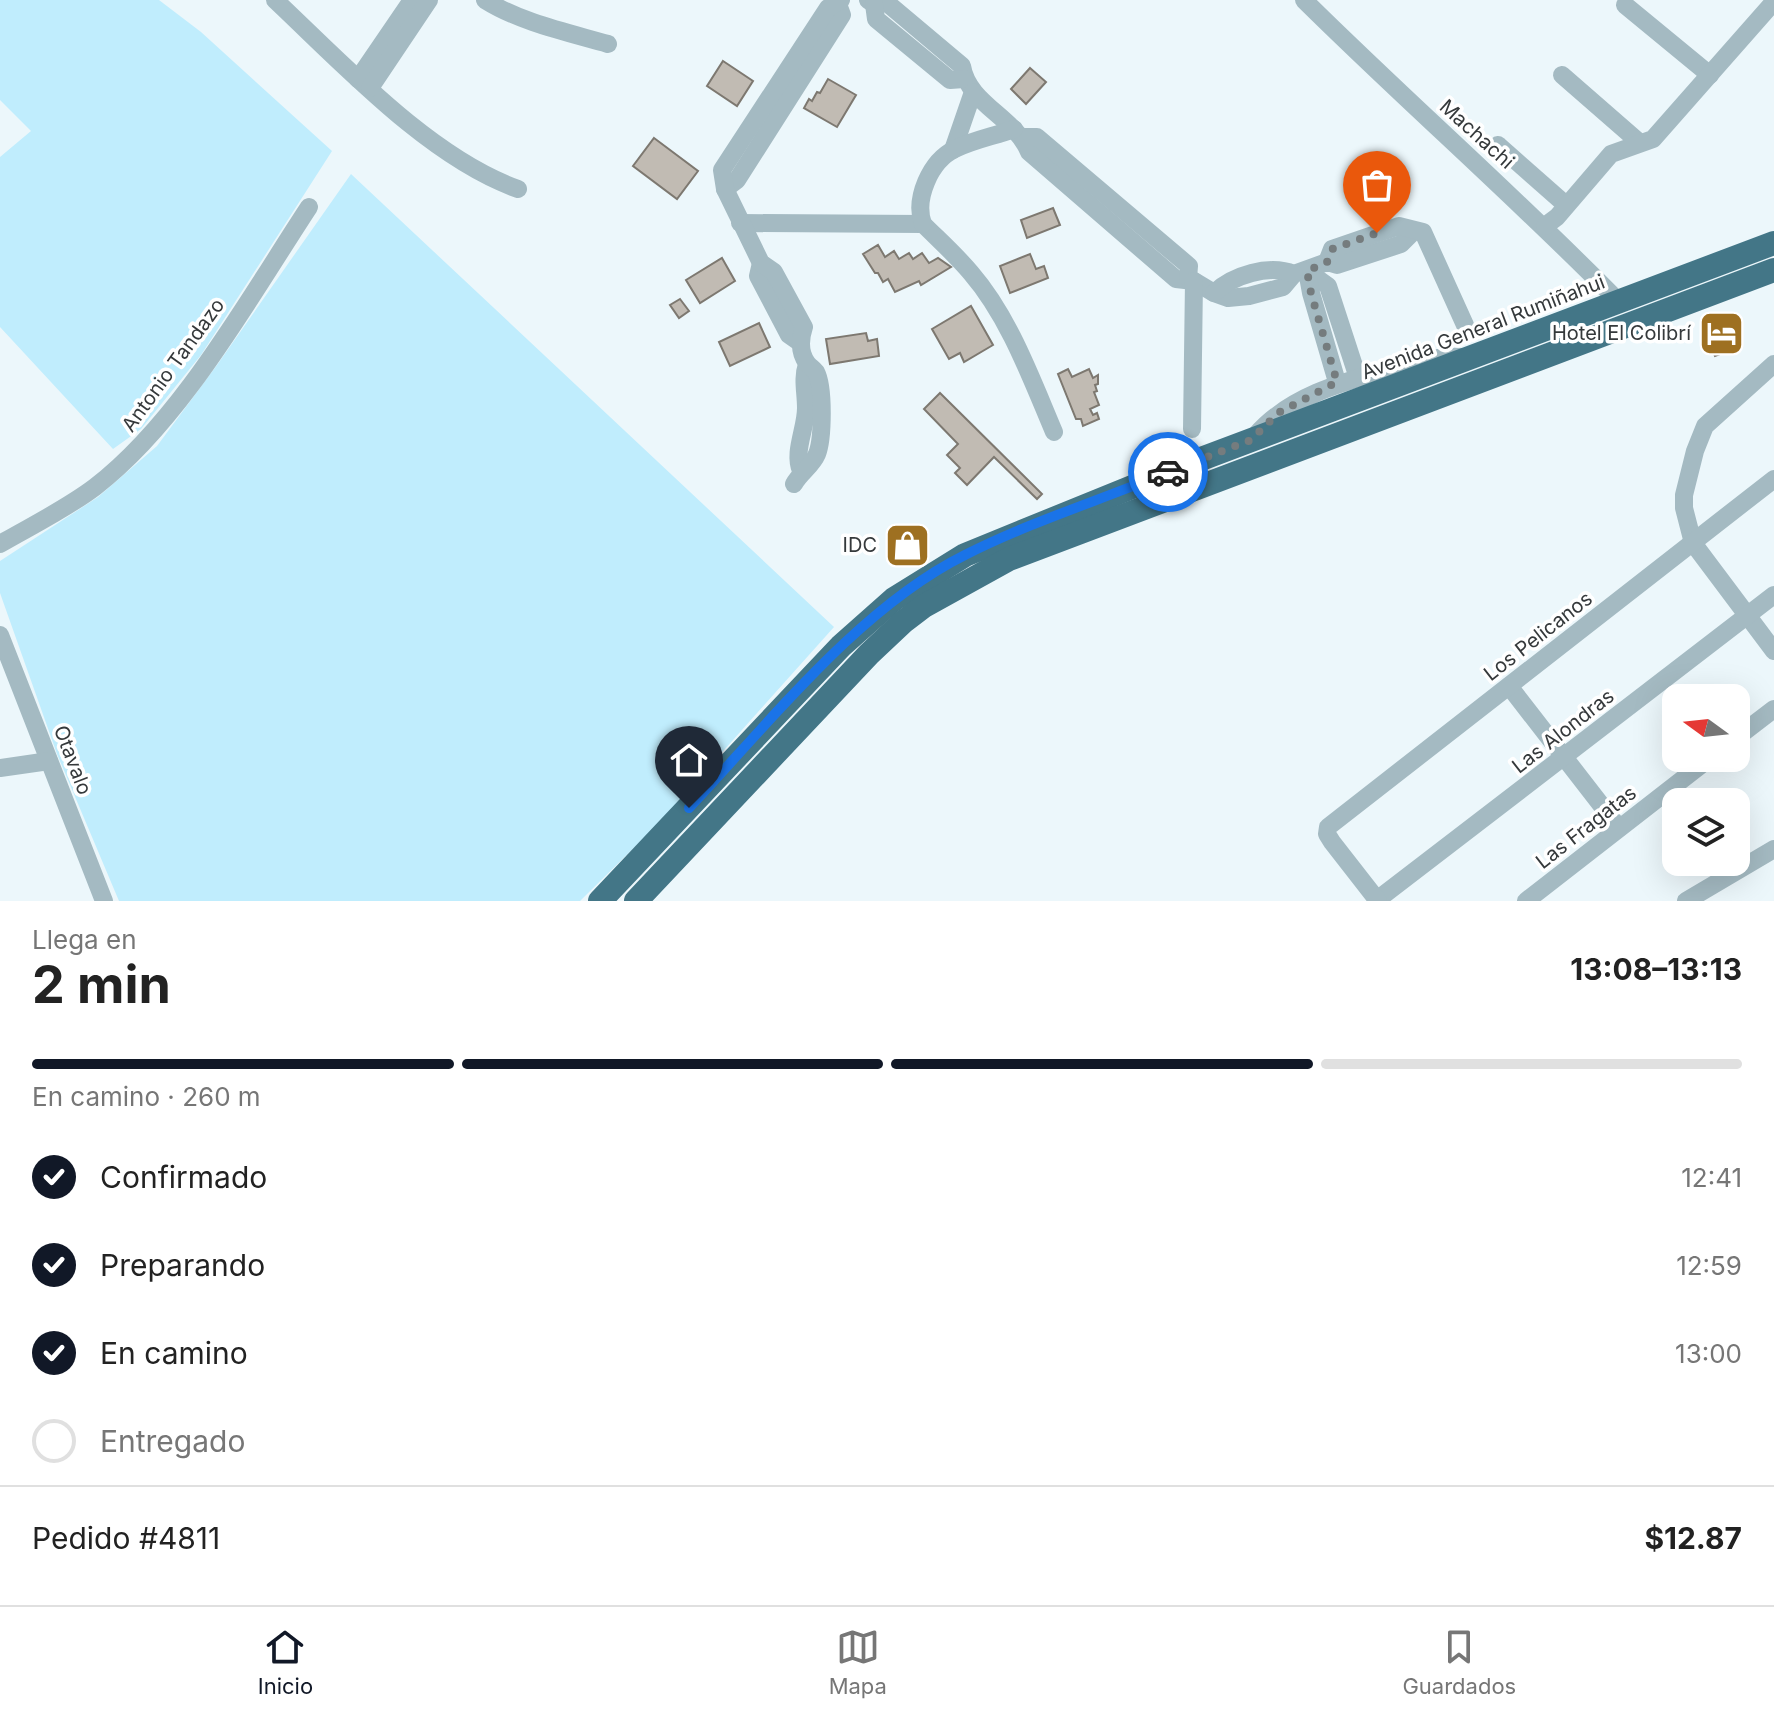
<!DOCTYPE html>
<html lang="es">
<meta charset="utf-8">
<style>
:root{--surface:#fff;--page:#f2f2f2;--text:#222;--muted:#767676;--line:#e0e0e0;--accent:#111827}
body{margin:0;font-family:Inter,sans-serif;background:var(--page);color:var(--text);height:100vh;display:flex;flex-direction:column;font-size:30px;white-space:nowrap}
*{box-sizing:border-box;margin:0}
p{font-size:26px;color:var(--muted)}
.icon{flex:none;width:44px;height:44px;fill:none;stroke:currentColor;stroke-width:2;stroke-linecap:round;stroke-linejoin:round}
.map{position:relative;height:901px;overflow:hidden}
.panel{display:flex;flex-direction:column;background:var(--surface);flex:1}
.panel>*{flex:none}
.needle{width:52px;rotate:285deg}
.controls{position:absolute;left:1662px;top:684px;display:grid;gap:16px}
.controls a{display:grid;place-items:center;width:88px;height:88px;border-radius:16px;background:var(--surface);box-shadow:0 8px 32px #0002;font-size:40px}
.pin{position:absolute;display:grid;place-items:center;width:68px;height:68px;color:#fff;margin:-82px -34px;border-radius:50% 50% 50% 0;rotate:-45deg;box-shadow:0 0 8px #0007}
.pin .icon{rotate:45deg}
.courier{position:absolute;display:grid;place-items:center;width:80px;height:80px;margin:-40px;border:6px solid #1a73e8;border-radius:50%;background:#fff;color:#222;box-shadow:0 2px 10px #0007}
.summary em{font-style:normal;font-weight:700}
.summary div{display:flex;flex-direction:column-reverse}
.summary{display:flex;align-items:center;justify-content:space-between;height:136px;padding:0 32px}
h1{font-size:52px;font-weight:700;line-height:60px}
.bar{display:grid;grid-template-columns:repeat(4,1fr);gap:12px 8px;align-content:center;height:96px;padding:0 32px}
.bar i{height:10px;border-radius:6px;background:var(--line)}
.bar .on{background:var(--accent)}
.bar p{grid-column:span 4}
.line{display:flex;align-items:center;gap:20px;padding:0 32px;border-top:2px solid var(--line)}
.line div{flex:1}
ol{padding:0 32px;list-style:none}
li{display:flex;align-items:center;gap:24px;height:88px}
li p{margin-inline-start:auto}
li .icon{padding:8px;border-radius:50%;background:var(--accent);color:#fff;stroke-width:4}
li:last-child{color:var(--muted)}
li i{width:44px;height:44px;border:4px solid var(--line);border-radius:50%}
.menu{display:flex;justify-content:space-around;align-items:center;height:112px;border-top:2px solid var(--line);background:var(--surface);font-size:22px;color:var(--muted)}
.menu a{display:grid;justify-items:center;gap:4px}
.menu .on{color:var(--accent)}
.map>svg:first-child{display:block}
.green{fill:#c0edfd}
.building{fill:#c1bbb3;stroke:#7d7870;stroke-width:2}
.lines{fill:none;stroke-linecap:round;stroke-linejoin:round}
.minor{stroke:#a4bac2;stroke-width:18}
.highway{stroke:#437687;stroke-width:24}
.done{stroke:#757c7e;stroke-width:8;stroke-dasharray:0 14.4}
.route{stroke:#1a73e8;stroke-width:10}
.labels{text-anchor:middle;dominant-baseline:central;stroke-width:7;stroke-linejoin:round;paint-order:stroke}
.street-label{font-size:20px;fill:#35393b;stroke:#fff}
.poi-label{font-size:20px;fill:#35393b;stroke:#fff;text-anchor:end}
</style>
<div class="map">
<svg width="1774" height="901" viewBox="0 0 1774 901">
<rect width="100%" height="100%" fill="#ecf7fb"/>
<g class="green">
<polygon points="0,0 159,0 201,32 332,151 201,355 141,429 113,449 0,327 0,157 31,131 0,100"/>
<polygon points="351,174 834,627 658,824 580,901 119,901 57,754 0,593 0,561 98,497 157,446 217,365"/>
</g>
<g class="building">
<polygon points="723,61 753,81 737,106 707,86"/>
<polygon points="1030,68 1046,82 1026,104 1011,89"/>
<polygon points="828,79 856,95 837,127 804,108 809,99 812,101 817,92 820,93"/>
<polygon points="654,138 698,171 677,199 633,166"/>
<polygon points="1053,208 1060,225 1027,238 1021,220"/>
<polygon points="878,245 885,257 894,251 899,259 909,253 913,259 922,253 929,263 938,258 951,267 921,285 919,281 895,292 888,279 883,282 878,273 875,273 863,254"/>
<polygon points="1030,254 1036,269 1044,266 1048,278 1010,293 1000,266"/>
<polygon points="722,258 735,281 700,303 686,280"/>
<polygon points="680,299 689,311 679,318 670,305"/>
<polygon points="971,306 993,345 964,362 960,353 949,359 932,329"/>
<polygon points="1732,316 1741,339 1728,344 1731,350 1715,356 1704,328"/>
<polygon points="759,323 770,347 730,366 719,342"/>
<polygon points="866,333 868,341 877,339 879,356 830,364 826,339"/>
<polygon points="1068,369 1072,377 1089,369 1093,378 1098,375 1098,384 1095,385 1097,391 1094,392 1099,405 1090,409 1093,415 1097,413 1099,419 1083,426 1081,419 1076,419 1058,374"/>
<polygon points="940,393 1042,494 1037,499 994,457 967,485 955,473 960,468 947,455 958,444 924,409"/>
<polygon points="909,536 917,544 907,554 899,545"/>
</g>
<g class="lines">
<g class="minor">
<path d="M275,0c68,64 155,158 243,189"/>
<path d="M485,0c37,23 81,32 123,44"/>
<path d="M868,0l6,4 12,-2 76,64c6,38 53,51 67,86l147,127 18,2 20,12 14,5 21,-2 34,-9 11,-13 33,-12 10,3 64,-21 13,-13"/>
<path d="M1304,0c103,102 213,198 315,302"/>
<polyline points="874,4 876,19 950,80 964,79"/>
<polyline points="1625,5 1710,75"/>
<polyline points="1562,75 1640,143"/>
<polyline points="358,79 412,0"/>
<polyline points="370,88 429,0"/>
<polyline points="1023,137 1037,137 1189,266 1188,278"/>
<polyline points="1498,145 1566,205"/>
<polyline points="953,150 973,92"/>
<polyline points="725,189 737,180 842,15 838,4"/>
<path d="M740,223l183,1c16,16 33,31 48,49 38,44 60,105 83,159"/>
<path d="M923,224c-9,-25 7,-63 32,-75 18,-9 40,-13 59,-20"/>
<polyline points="1545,226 1557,217 1611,154 1653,139 1772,4"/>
<polyline points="1327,262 1332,249 1399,226 1423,232 1465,325"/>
<polyline points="761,263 758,276 789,335 799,342"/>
<polyline points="1307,271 1328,286 1358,378"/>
<polyline points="1307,271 1311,293 1337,382"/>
<path d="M1214,293c19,-18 55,-29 80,-19"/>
<polyline points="1774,364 1705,426 1695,451 1684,495 1684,508 1693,543 1774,651"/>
<polyline points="1192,429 1194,281"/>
<path d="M1255,436c33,-39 86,-54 133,-66 25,-7 48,-15 74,-13"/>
<path d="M801,471c-8,-19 5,-42 5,-63 0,-16 -4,-29 1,-44"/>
<path d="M794,484c6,-11 18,-18 23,-30 6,-15 7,-67 -1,-82 -1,-2 -8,-7 -9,-9 -8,-11 -7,-24 -3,-36l-30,-55 -13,-9 -36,-74 -3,-19 106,-162 13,-8"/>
<path d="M0,544c31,-18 66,-35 95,-57 86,-66 154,-189 214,-280"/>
<polyline points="0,635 104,901"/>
<polyline points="1509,686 1619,828"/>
<polyline points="1736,738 1774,709"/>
<polyline points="0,768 49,761"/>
<polyline points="1377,900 1774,595"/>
<polyline points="1378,901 1332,842 1327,834 1328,827 1774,479"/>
<polyline points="1526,901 1710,758"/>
<polyline points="1686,901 1774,849"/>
</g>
<g class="highway">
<polyline points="600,901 841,646 894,599 965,555 1201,459 1774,243"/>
<polyline points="636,901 869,654 903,622 924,606 1009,559 1774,270"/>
</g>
</g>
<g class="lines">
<polyline class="done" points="1168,472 1251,440 1278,413 1337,382 1311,293 1307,271 1327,262 1332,249 1377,233"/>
<path class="route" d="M689,808c80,-85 171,-201 276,-253 65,-33 136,-55 203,-83"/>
</g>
<defs>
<symbol id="hotel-square" viewBox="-11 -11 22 22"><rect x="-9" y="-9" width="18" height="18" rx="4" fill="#9e7021" stroke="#fff"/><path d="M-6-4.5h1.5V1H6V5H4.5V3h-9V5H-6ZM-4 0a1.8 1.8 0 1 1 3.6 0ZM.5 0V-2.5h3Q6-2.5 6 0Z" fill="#fff"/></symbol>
<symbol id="shop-square" viewBox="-11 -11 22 22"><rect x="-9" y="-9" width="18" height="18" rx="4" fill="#9e7021" stroke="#fff"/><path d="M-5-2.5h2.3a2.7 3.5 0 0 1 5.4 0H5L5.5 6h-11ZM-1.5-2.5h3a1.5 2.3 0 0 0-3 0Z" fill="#fff"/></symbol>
</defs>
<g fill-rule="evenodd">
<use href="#hotel-square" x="1696" y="308" width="51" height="51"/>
<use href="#shop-square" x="882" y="520" width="51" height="51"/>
</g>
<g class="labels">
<g class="street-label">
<text transform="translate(1477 134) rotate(42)">Machachi</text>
<text transform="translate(1483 327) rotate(-21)">Avenida General Rumiñahui</text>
<text transform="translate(173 365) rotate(-54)">Antonio Tandazo</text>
<text transform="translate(1538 636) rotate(-38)">Los Pelicanos</text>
<text transform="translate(1563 731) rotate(-38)">Las Alondras</text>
<text transform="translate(73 760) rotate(69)">Otavalo</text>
<text transform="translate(1586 827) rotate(-38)">Las Fragatas</text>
</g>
<g class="poi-label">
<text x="1691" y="333">Hotel El Colibrí</text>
<text x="877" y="545">IDC</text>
</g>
</g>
</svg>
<div class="controls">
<a><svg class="needle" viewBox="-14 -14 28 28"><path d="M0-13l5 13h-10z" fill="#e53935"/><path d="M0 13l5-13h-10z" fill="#767676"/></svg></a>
<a><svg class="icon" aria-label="layers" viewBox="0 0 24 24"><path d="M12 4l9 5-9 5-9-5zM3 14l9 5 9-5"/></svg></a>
</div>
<div class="pin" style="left:1377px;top:233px;background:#ea580c"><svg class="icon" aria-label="bag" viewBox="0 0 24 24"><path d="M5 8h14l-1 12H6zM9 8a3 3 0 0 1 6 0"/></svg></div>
<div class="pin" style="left:689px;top:808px;background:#1f2937"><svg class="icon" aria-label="home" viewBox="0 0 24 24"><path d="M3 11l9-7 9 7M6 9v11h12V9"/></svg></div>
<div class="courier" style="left:1168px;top:472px"><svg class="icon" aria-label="car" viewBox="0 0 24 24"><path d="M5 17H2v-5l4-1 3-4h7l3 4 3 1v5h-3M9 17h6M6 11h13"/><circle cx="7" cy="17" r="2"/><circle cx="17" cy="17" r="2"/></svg></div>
</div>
<section class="panel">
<div class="summary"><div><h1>2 min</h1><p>Llega en</p></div><em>13:08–13:13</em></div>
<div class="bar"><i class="on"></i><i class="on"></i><i class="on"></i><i></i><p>En camino · 260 m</p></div>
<ol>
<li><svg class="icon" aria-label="check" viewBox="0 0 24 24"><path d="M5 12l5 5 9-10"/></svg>Confirmado<p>12:41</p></li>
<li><svg class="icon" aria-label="check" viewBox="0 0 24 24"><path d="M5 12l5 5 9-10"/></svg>Preparando<p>12:59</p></li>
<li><svg class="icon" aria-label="check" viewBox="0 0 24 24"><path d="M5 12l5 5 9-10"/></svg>En camino<p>13:00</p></li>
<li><i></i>Entregado</li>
</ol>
<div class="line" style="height:104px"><div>Pedido #4811</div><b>$12.87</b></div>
</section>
<nav class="menu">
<a class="on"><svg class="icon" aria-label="home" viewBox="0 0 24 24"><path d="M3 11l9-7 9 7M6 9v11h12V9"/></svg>Inicio</a>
<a><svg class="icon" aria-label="map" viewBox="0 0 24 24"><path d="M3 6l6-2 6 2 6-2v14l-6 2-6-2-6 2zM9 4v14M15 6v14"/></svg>Mapa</a>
<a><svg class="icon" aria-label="saved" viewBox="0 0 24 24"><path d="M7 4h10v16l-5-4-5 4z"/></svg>Guardados</a>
</nav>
